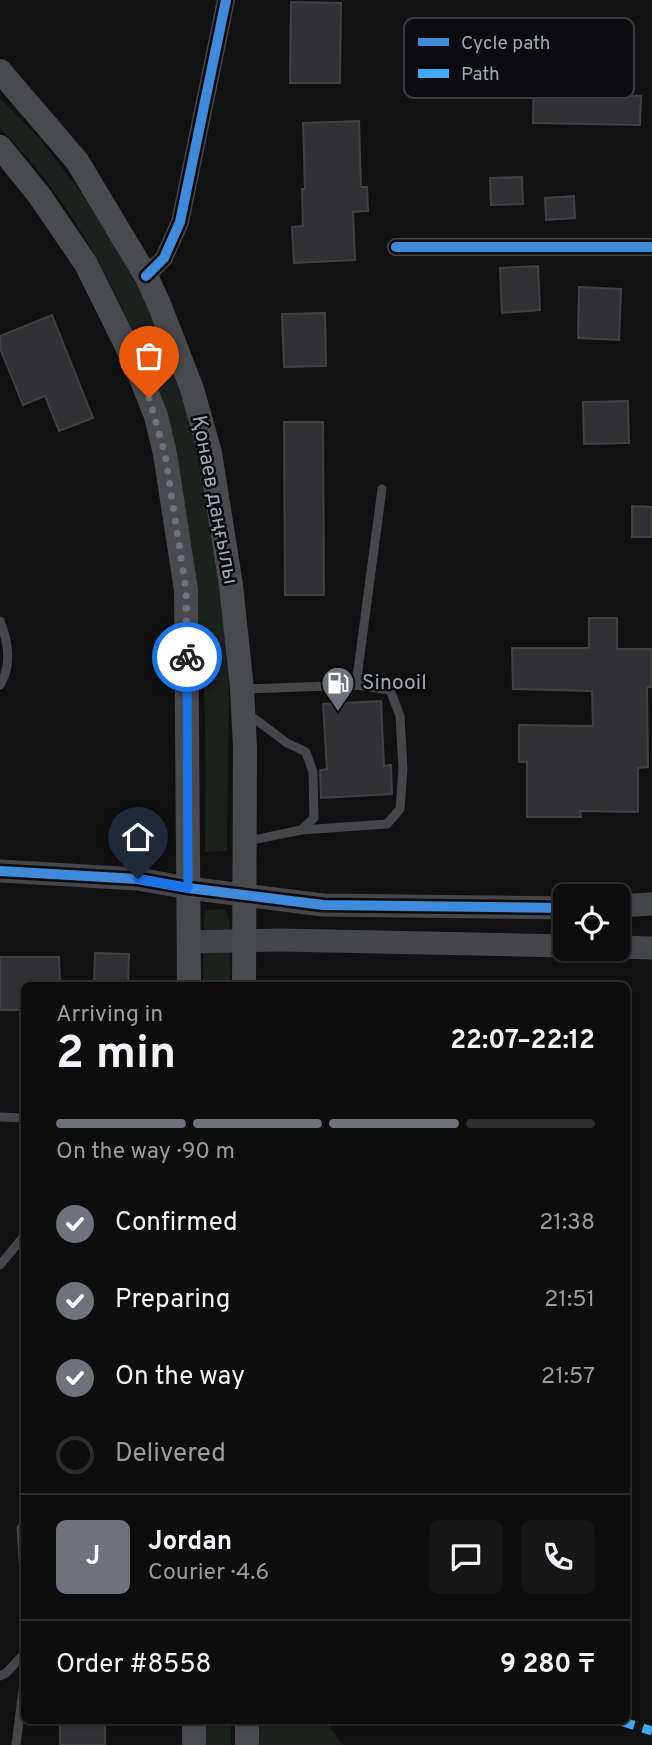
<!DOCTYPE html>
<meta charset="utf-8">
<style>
:root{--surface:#0d0d0d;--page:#161616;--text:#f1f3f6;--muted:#9a9c9d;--line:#2d2d2e;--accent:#6f727a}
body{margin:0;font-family:Overpass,sans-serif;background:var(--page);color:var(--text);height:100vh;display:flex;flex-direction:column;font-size:26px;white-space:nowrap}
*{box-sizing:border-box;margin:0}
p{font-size:23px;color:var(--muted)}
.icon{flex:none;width:38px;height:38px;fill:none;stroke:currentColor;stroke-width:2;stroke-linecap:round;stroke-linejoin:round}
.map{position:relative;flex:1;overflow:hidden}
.details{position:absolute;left:21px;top:982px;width:609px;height:742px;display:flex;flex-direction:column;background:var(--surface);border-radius:10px;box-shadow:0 2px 5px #0004,0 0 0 2px var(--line)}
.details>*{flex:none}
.tools{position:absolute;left:553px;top:884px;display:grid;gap:14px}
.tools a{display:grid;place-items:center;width:77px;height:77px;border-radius:10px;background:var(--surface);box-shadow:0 2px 5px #0004,0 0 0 2px var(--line);font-size:35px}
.pin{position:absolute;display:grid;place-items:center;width:60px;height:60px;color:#fff;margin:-72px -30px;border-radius:50% 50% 50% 0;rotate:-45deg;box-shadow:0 0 7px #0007}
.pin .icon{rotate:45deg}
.courier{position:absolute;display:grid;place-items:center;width:70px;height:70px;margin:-35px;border:5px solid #1a73e8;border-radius:50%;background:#fff;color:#222;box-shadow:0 2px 9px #0007}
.overview em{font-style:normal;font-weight:700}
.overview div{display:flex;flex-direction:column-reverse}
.overview{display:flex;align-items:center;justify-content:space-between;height:119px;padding:0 35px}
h1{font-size:46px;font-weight:700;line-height:52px}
.bar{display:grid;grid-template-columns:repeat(4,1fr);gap:10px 7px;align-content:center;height:84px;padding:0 35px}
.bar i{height:9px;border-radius:5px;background:var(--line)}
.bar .selected{background:var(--accent)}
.bar p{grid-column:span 4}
.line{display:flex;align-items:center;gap:18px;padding:0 35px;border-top:2px solid var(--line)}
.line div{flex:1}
.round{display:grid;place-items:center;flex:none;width:74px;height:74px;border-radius:10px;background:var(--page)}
ol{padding:0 35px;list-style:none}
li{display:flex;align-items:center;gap:21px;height:77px}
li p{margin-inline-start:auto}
li .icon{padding:7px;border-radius:50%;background:var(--accent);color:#fff;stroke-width:4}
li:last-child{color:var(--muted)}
li i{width:38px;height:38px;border:4px solid var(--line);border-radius:50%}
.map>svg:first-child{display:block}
.green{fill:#1b211c}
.building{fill:#313133;stroke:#404144;stroke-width:2}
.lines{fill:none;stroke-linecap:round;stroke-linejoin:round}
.service{stroke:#45464a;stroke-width:9}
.minor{stroke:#45464a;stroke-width:18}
.tertiary{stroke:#45464a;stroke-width:23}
.secondary{stroke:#494a4e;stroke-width:24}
.quiet{stroke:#3fa9f5;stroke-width:9;stroke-dasharray:18 9;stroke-linecap:butt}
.cycleway-casing{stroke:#0b0b0d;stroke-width:15}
.cycleway{stroke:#408adc;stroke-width:10}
.done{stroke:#6f727a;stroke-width:7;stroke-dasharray:0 12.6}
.route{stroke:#1a73e8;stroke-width:9}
.labels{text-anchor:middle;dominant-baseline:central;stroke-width:5;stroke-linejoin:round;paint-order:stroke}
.street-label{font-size:21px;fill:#a2a7b2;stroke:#0b0b0d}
.poi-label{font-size:21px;fill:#a2a7b2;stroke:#0b0b0d;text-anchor:start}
.key{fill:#0b0b0d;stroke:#383a3f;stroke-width:2}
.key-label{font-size:19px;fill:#a2a7b2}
</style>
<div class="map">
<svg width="652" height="1745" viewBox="0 0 652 1745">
<rect width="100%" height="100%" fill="#111"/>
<g class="green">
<path d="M0,98l39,40 43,56 42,67 23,45 47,122 27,164 8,99 -2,160 -22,1c1,-85 2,-170 -9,-254 -5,-35 -13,-70 -19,-104 -6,-31 -8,-65 -18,-94 -33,-99 -85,-198 -159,-272z"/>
<polygon points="225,909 229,920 230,985 203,985 204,921 206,910"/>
<rect x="198" y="1720" width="33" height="25"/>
<polygon points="247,1720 324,1720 343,1745 247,1745"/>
</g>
<g class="building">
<polygon points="291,2 341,3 340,83 290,83"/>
<polygon points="534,72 557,73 557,93 641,96 640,125 533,123"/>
<polygon points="359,121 361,187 367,187 368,211 353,212 355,260 294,263 292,227 303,226 302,189 305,189 303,123"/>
<polygon points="522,177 523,204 491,205 490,178"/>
<polygon points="574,196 575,218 546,220 545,198"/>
<polygon points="538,266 540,310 502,313 500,268"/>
<polygon points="579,287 621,289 619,340 578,338"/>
<polygon points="325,313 326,366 284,367 282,314"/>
<polygon points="52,315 93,418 59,431 45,396 23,405 0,348 0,336"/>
<polygon points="628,401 629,443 584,444 583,402"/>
<polygon points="284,422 323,422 324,595 285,595"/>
<polygon points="632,506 652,507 652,537 632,537"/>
<polygon points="589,618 617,618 617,649 652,649 652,687 647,687 648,767 638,768 638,812 580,811 581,817 527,817 527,762 519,762 519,725 593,726 592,691 513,689 512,648 589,648"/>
<polygon points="381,701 384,766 391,765 392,794 321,798 320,770 327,769 323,704"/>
<polygon points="95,953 129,954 128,985 94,985"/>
<polygon points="0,957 59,957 60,985 24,985 24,1010 0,1010"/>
<rect x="60" y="1720" width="45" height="25"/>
</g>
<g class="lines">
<g class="service">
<path d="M0,621c8,20 12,44 0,64"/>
<polyline points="356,685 382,489"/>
<polyline points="244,689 356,685 390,690 400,716 403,769 400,809 387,824 301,830"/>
<polyline points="247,713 287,743 306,752 313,772 314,818 301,830 248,841"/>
<polyline points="0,1117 24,1118"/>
<polyline points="0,1265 24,1236"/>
<polyline points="21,1528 24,1574"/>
<polyline points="0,1676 6,1673 24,1654"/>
<polyline points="16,1745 24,1682"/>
</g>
<g class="minor">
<polyline points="396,247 652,247"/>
<polyline points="146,276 164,258 180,222 226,0"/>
</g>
<g class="tertiary">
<polyline points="0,871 138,879 188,888 323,905 565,908"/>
<polyline points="618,906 652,904"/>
<polyline points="189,942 281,940 565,946"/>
<polyline points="618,947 652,948"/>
</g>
<g class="secondary">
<polyline points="0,71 77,161 146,276 159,304 192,389 210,453 231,585 242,689 245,747 244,985"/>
<polyline points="0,147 39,195 86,264 135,363 156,416 165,454 186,590 189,985"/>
<polyline points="194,1720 194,1745"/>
<polyline points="247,1720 247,1745"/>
</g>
<polyline class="quiet" points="617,1720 652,1731"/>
<defs>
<g id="cycleway">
<polyline points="396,247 652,247"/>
<polyline points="146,276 164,258 180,222 226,0"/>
<polyline points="0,871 138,879 188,888 323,905 565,908"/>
</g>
</defs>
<use href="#cycleway" class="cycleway-casing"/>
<use href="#cycleway" class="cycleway"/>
</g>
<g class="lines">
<polyline class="done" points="149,398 165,454 186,590 187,657"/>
<polyline class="route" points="138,879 188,888 187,657"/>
</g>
<defs>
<symbol id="fuel-pin" viewBox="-11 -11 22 30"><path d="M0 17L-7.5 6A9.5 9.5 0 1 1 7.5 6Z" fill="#6f727a" stroke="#0b0b0d"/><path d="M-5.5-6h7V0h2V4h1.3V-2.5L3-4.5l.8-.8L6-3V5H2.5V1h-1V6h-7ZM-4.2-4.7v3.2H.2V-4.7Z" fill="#fff"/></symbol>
</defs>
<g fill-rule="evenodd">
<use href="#fuel-pin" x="319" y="664" width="38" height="52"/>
</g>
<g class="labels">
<g class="street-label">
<text transform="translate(214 500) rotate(79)">Қонаев даңғылы</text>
</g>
<g class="poi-label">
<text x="362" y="683">Sinooil</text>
</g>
</g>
<rect x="404" y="18" width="230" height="80" rx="10" class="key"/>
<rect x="418" y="38" width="31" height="8" fill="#408adc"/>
<rect x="418" y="69" width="31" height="9" fill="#3fa9f5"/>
<g class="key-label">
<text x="461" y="49">Cycle path</text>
<text x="461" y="80">Path</text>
</g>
</svg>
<div class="tools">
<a><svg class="icon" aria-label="locate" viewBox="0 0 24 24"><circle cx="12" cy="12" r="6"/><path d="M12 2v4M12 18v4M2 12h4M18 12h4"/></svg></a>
</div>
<div class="pin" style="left:149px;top:398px;background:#ea580c"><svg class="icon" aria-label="bag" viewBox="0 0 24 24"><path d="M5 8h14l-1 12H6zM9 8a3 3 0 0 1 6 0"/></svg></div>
<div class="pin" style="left:138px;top:879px;background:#1f2937"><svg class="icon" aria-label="home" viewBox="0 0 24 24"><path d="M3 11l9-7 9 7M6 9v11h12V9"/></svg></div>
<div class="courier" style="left:187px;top:657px"><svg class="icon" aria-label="bike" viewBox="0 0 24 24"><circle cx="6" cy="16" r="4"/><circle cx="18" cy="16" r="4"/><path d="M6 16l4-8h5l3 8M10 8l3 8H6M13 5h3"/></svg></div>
<section class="details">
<div class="overview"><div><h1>2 min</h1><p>Arriving in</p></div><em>22:07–22:12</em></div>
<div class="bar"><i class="selected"></i><i class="selected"></i><i class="selected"></i><i></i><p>On the way · 90 m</p></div>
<ol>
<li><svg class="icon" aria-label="check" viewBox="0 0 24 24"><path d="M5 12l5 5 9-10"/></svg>Confirmed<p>21:38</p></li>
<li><svg class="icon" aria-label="check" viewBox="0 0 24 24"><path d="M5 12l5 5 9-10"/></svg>Preparing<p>21:51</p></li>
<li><svg class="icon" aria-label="check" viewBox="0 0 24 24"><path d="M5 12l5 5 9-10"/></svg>On the way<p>21:57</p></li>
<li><i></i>Delivered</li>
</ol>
<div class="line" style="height:126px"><b class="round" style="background:var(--accent);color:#fff">J</b><div><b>Jordan</b><p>Courier · 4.6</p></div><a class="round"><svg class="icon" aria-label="chat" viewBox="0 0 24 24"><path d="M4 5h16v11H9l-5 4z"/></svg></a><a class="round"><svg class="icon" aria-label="phone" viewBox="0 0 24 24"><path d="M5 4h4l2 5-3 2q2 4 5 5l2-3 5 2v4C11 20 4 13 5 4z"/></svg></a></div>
<div class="line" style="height:91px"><div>Order #8558</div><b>9 280 ₸</b></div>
</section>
</div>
